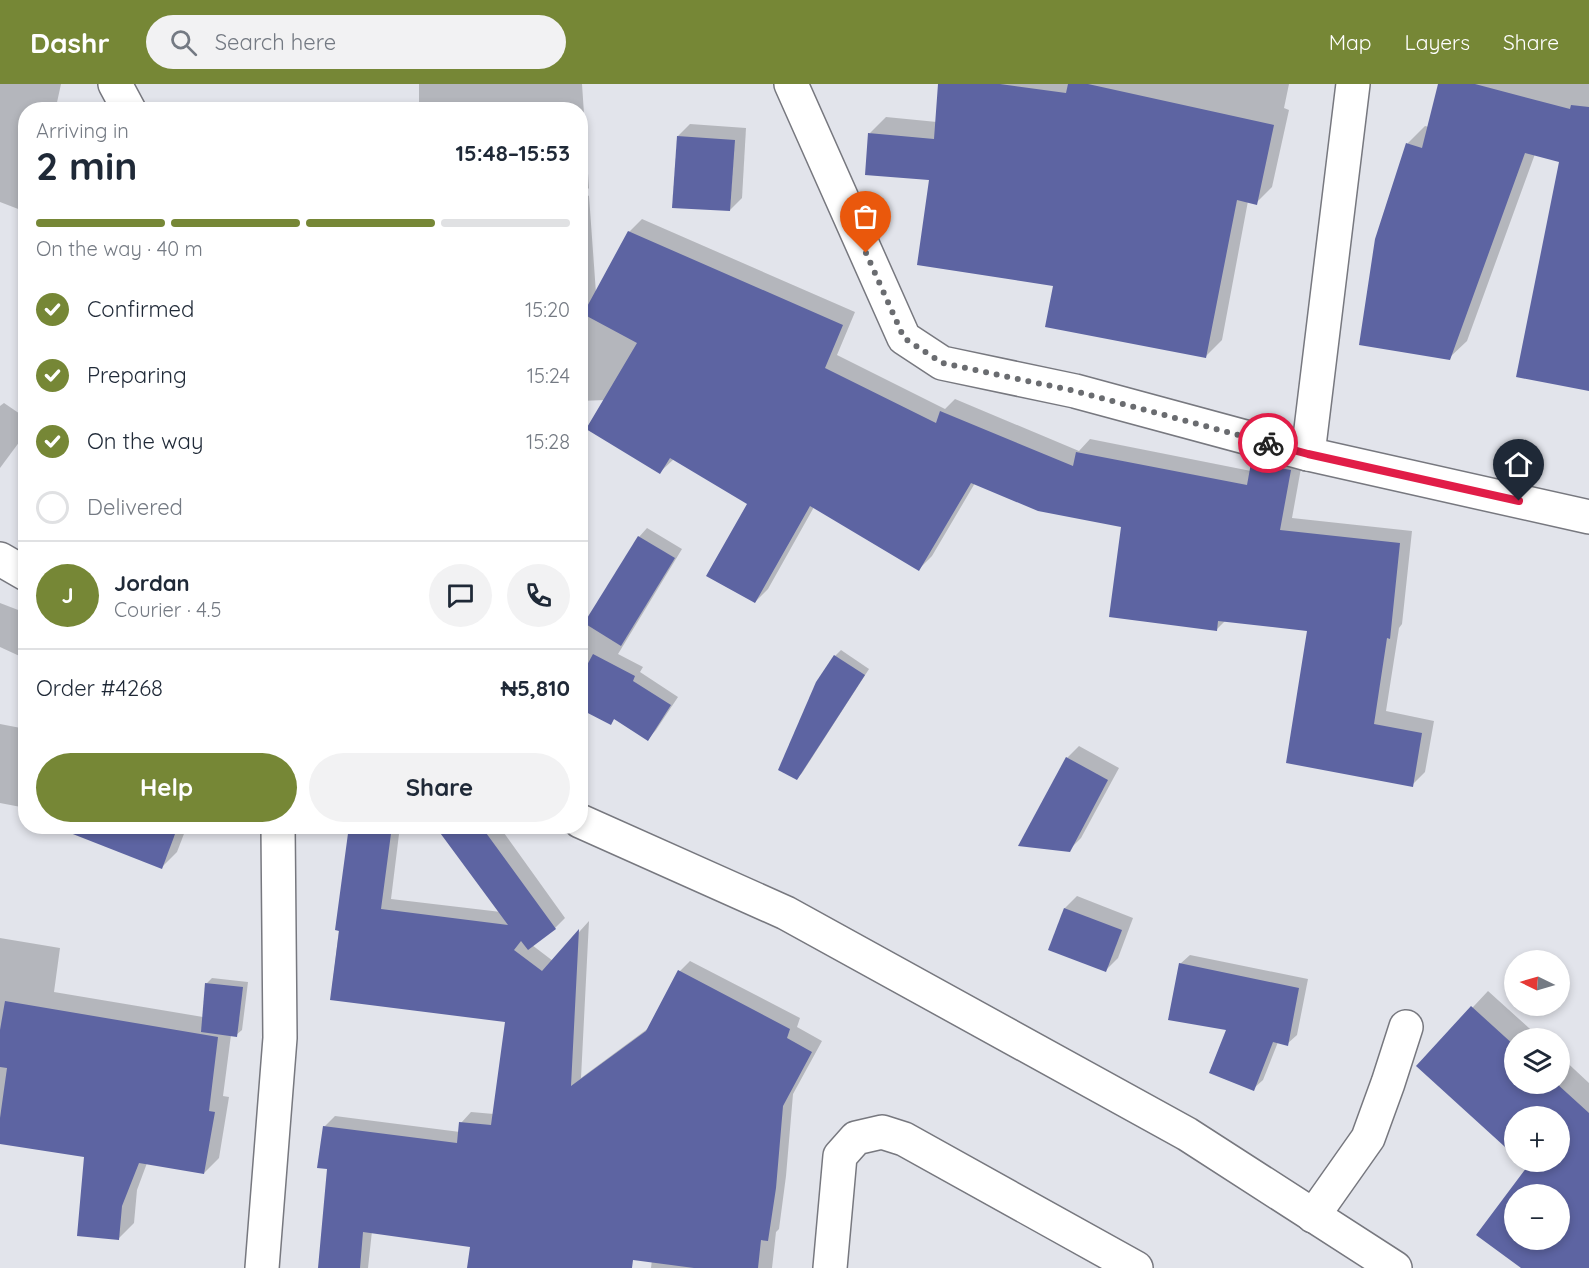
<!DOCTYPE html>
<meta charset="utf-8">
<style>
:root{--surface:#fff;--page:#f2f2f3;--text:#1f2937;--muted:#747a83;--line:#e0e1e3;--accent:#768736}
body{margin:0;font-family:Quicksand,sans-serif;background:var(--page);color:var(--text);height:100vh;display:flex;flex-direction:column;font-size:22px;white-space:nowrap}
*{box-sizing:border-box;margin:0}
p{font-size:20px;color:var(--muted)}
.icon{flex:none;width:33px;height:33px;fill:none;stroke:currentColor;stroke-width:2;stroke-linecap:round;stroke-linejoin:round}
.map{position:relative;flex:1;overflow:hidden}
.drawer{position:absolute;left:18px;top:18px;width:570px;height:732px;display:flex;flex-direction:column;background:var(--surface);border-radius:24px;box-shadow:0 3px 9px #0003}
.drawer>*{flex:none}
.needle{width:39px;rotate:275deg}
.fabs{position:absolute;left:1504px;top:866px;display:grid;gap:12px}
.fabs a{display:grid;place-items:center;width:66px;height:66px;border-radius:50%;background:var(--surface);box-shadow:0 3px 9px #0003;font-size:30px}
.pin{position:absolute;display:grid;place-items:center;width:51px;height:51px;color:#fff;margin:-62px -26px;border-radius:50% 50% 50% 0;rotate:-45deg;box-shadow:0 0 6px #0007}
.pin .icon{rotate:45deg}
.courier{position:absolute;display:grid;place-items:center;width:60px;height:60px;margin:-30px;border:4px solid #e11d48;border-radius:50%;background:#fff;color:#222;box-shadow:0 2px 8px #0007}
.overview em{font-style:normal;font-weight:800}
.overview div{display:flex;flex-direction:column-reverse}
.overview{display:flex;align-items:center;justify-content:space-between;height:102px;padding:0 18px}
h1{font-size:39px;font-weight:800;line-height:45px}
.bar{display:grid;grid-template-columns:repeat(4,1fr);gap:9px 6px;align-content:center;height:72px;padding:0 18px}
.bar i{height:8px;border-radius:4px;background:var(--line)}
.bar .on{background:var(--accent)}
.bar p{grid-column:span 4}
.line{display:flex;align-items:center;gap:15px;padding:0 18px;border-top:2px solid var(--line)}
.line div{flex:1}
.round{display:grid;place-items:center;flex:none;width:63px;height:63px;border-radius:32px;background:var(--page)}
ol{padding:0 18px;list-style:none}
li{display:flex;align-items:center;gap:18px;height:66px}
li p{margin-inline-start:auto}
li .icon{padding:6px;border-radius:50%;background:var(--accent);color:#fff;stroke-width:4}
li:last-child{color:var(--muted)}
li i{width:33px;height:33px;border:3px solid var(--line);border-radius:50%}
.primary-button{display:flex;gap:12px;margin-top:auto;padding:12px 18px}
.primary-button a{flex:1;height:69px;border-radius:36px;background:var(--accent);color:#fff;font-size:24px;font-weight:800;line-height:69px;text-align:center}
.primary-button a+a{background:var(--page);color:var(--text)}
header{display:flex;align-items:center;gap:36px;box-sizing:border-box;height:84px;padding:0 30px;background:var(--accent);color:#fff}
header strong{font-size:28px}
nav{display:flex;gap:33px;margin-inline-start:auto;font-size:21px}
.search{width:420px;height:54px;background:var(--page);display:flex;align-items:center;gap:15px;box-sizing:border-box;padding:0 21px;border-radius:33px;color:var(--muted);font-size:22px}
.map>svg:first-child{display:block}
.shadow{fill:#0003;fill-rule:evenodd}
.building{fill:#5d64a2;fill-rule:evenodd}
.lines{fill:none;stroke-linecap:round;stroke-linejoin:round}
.minor-casing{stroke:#77787f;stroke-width:36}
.minor{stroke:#fff;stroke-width:33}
.done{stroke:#6a6c70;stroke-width:6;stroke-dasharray:0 10.8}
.route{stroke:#e11d48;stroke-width:8}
</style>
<header>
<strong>Dashr</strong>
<div class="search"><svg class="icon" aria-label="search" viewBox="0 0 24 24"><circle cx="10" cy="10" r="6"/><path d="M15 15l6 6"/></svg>Search here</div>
<nav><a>Map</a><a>Layers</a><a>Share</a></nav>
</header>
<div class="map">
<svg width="1589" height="1184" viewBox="0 0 1589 1184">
<rect width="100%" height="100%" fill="#e2e4eb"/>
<g class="shadow">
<polygon points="0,0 61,0 56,23 62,26 26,26 26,128 0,118"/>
<polygon points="419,0 582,0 589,104 584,109 589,112 596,209 629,148 642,135 855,228 837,271 945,325 955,315 1079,367 1090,355 1251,387 1253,380 1265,367 1303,373 1292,434 1412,447 1402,540 1399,544 1386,627 1434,637 1425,688 1412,701 1309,546 1226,536 1217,545 1122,442 975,399 932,472 919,485 814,423 768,505 755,518 749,419 674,375 660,388 605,316 580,317 580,26 419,26"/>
<polygon points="939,0 1289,0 1284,24 1289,26 1272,103 1256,119 1248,117 1222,256 1206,272 1054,201 931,95 870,49 886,33 937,38"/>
<polygon points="1440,0 1589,0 1589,306 1561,77 1535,70 1467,257 1449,274 1377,155 1408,59 1425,42 1429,43"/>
<polygon points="690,40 746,44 742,114 730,126 678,52"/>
<polygon points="4,319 26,334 26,349 0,384 0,322"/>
<polygon points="647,444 682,465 618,570 643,583 640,588 678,613 656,646 648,655 615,634 610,639 580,624 580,548 639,453"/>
<polygon points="0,519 26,529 26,575 0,563"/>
<polygon points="841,566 869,585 802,689 797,694 835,572"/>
<polygon points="0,640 26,645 26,724 0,719"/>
<polygon points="1079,662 1119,684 1081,754 1069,766 1067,674"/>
<polygon points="66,742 187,742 177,768 162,783"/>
<polygon points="351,742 400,742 391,815 501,828 437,742 499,742 565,834 555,844 532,861 553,877 589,837 581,994 650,943 680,887 690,877 800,934 797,943 822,957 793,1010 786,1092 779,1145 776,1148 772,1184 651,1184 654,1157 575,1184 468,1184 471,1162 372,1147 368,1184 320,1184 329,1084 324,1043 335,1032 460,1048 461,1039 471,1028 494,1030 507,937 331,914"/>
<polygon points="1077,812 1133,834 1118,874 1106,886 1050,865 1065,824"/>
<polygon points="0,854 60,864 54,908 203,933 206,900 212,894 248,898 242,946 236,951 231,951 223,1012 229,1013 219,1074 204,1089 147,1079 137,1106 134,1139 119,1154 86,1072 0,1058"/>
<polygon points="1190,871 1308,895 1297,951 1287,960 1278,958 1263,996 1253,1005 1228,945 1180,880"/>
<path d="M1488,907l52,47h-25v45h45v-27l29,27v185h-66l-45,-34 51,-67 -7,-6h38v-45h-45v38l-97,-88zM1515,1110h45v45h-45z"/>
</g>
<g class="building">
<polygon points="938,0 1000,0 1066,9 1068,0 1088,0 1274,41 1257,121 1237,116 1206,274 1045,243 1053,202 917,181 929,96 865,91 868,49 934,55"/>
<polygon points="1438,0 1475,0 1570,25 1571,21 1589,23 1589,307 1516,293 1559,78 1525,69 1450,276 1359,261 1375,155 1406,59 1422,64"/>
<polygon points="677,52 735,56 730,127 672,124"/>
<polygon points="628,147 843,241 825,284 936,339 940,327 1073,382 1076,368 1247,401 1251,379 1291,386 1280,446 1400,459 1390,555 1387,554 1374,640 1422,649 1413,703 1286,679 1307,547 1218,537 1217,547 1109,533 1121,443 1038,427 971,399 919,487 810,422 755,519 706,492 747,420 670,374 660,390 586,345 637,259 583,230"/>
<polygon points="638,452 675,474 621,562 584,539"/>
<polygon points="593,570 635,592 633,597 671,621 648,657 614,635 611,641 580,625 580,594"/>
<polygon points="834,571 865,591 797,696 778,686 816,598"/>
<polygon points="1066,673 1108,696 1070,768 1018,762"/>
<polygon points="61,742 178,742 162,785 60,745"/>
<polygon points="349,742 392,742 381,825 508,841 435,742 481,742 556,845 528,866 521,857 514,866 542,887 579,845 571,1002 646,947 678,886 790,945 787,954 812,968 783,1022 776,1104 768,1157 761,1156 758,1184 694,1184 633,1176 632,1184 467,1184 470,1163 363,1148 360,1184 318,1184 327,1085 317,1084 323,1042 457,1059 459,1038 491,1041 505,938 330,916 339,847 335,846"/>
<polygon points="1064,824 1122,846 1106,888 1048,866"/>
<polygon points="1179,879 1299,904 1288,962 1273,958 1254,1007 1209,989 1226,946 1168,936"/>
<polygon points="205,899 243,903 237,953 201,948"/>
<polygon points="5,917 218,953 209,1027 215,1028 204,1090 139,1079 122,1122 119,1156 77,1152 84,1073 0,1060 0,1034 7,984 0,983 0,946"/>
<path d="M1471,922l44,40v37h41l33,30v155h-68l-45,-33 51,-68 -7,-6h40v-45h-45v40l-99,-90zM1515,1110h45v45h-45z"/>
</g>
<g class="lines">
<defs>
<g id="minor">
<polyline points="115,0 129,26"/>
<polyline points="791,0 904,254 942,279 1075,307 1308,370 1589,433"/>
<polyline points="1308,370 1353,0"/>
<polyline points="0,475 26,490"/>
<polyline points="580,737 786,829 1187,1050 1395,1184"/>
<polyline points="1313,1132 1368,1054 1388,999 1406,943"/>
<polyline points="262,1184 280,954 278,742"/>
<polyline points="830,1184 840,1072 856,1054 882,1048 904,1055 1136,1184"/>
</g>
</defs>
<use href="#minor" class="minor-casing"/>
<use href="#minor" class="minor"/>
</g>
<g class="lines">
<polyline class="done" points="866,169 904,254 942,279 1075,307 1268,359"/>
<polyline class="route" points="1268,359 1308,370 1519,417"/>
</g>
</svg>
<div class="fabs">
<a><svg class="needle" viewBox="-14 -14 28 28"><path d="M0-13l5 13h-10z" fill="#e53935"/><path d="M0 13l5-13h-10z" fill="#747a83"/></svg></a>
<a><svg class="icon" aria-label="layers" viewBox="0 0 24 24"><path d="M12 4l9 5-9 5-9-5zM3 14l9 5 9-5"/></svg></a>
<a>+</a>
<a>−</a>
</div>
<div class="pin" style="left:866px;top:169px;background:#ea580c"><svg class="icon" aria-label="bag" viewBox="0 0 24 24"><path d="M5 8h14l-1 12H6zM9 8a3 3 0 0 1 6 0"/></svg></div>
<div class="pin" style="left:1519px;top:417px;background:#1f2937"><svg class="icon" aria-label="home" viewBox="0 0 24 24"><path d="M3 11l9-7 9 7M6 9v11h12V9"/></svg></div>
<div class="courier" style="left:1268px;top:359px"><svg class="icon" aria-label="bike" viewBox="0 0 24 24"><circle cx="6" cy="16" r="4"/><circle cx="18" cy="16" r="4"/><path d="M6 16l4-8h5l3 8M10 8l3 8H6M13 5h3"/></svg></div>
<section class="drawer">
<div class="overview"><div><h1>2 min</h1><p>Arriving in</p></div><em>15:48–15:53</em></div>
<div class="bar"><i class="on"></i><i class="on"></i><i class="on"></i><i></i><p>On the way · 40 m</p></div>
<ol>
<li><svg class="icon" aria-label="check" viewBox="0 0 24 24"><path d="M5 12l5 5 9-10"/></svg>Confirmed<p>15:20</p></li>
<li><svg class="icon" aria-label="check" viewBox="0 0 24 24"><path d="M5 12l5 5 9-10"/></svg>Preparing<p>15:24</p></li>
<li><svg class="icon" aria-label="check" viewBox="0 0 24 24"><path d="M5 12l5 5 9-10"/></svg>On the way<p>15:28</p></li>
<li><i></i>Delivered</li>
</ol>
<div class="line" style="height:108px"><b class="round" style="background:var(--accent);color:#fff">J</b><div><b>Jordan</b><p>Courier · 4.5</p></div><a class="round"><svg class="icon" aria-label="chat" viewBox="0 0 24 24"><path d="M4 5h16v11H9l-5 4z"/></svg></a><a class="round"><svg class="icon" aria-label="phone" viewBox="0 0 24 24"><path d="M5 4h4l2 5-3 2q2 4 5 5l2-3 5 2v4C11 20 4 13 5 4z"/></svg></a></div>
<div class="line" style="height:78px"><div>Order #4268</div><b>₦5,810</b></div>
<div class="primary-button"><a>Help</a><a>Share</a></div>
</section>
</div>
